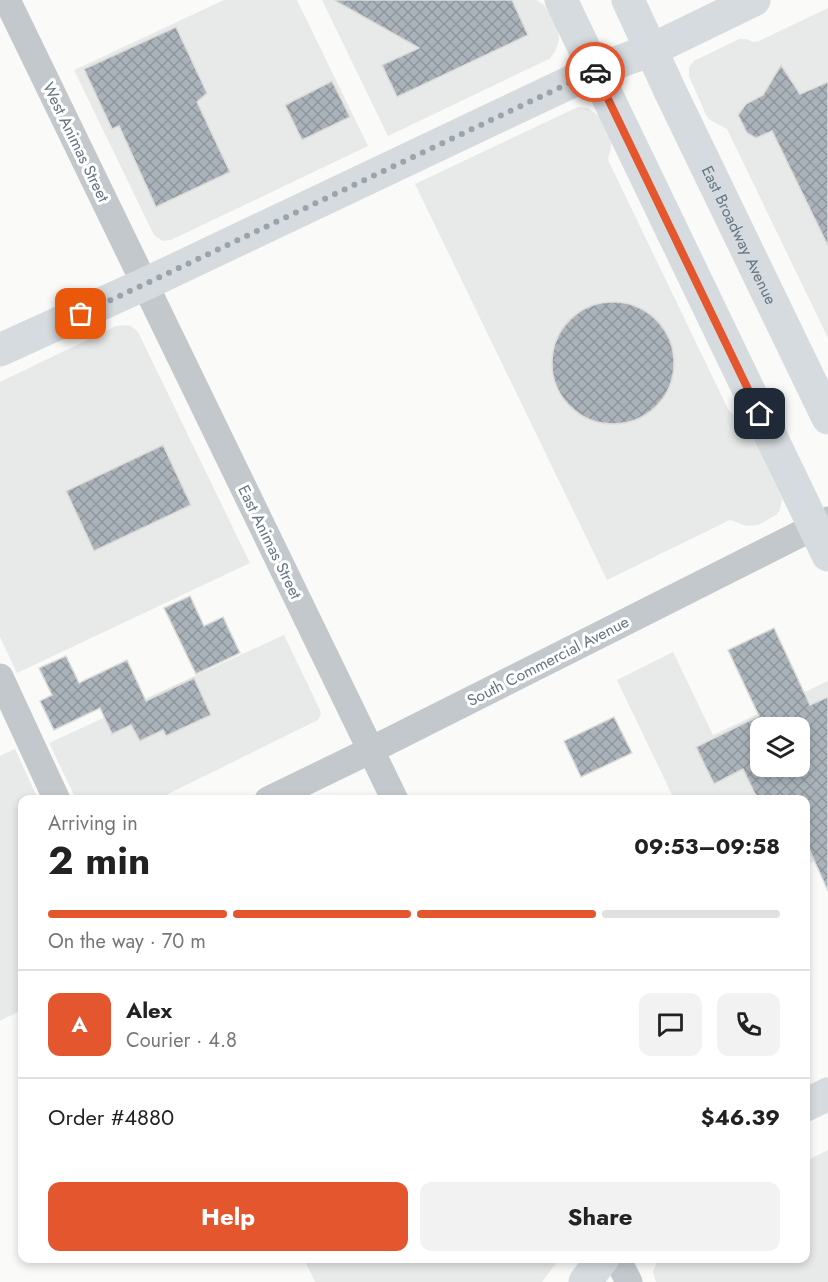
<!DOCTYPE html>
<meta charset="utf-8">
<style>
:root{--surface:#fff;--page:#f2f2f2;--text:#222;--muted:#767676;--line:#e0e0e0;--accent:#e4572e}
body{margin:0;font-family:Jost,sans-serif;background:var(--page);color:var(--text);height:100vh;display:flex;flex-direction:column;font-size:22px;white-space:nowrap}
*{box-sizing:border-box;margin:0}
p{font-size:20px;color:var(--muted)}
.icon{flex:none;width:33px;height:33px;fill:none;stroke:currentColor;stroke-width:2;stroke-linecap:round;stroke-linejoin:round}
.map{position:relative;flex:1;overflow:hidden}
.side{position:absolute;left:18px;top:795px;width:792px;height:468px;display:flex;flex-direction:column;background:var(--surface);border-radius:12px;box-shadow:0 3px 9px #0003}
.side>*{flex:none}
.buttons{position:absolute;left:750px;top:717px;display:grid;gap:12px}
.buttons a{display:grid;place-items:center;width:60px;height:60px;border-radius:12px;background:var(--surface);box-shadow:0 3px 9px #0003;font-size:30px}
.pin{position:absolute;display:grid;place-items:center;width:51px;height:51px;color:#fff;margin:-26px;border-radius:12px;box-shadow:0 3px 9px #0006}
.courier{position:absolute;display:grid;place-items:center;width:60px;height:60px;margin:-30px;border:4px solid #e4572e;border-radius:50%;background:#fff;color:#222;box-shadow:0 2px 8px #0007}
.head em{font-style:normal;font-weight:700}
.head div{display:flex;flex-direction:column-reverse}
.head{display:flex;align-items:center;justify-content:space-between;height:102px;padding:0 30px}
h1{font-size:39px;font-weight:700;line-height:45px}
.bar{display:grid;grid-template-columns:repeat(4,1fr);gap:9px 6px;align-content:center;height:72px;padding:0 30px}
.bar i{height:8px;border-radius:4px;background:var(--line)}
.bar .active{background:var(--accent)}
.bar p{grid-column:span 4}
.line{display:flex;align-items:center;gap:15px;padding:0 30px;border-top:2px solid var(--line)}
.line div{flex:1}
.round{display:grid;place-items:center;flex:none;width:63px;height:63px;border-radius:12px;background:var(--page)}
.cta{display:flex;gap:12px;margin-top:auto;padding:12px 30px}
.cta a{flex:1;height:69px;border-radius:12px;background:var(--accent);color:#fff;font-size:24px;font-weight:700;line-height:69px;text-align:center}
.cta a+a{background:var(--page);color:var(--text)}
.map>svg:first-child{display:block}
.built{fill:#e8e9e9;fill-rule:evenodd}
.building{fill:url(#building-cross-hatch);stroke:#dcdcda;stroke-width:1.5;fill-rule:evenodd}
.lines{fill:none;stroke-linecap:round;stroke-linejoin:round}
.street{stroke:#c3c8cc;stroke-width:27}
.secondary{stroke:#d6dbdf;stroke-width:33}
.primary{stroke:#d6dbdf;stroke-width:33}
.done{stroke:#99a4ac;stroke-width:6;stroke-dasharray:0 10.8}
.route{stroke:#e4572e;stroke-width:8}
.labels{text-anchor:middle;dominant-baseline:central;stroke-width:6;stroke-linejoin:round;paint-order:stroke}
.street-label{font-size:16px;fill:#657683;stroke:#fff}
</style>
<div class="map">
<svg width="828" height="1282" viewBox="0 0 828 1282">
<defs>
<pattern id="building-cross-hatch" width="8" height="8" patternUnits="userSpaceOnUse" patternTransform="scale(1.5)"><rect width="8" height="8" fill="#aab3b9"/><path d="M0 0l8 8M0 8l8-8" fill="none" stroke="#8e969c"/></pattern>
</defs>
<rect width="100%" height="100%" fill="#fafaf8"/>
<g class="built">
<polygon points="224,0 297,0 368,146 171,240 163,241 155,236 152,231 74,70"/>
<polygon points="322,0 536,0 543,4 548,11 558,31 559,40 555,52 549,59 388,136"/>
<polygon points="828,8 828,338 727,129 710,120 706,115 689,76 689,67 694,61 739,39 746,39 753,42 759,41"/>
<polygon points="578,107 588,108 599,116 611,142 611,149 608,158 609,162 729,411 747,423 782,498 780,510 776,515 764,522 758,525 747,526 730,520 607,580 415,184"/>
<polygon points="126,325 131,326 138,332 250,563 17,673 0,637 0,382 116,326"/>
<polygon points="284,635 320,710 321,714 318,720 158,799 76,799 49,743"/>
<path d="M673,652l40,83 115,-54v174l-22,10v-65l-132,-1 -57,-119zM760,728h40v38h-40z"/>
<polygon points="15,749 38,799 22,800 22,1010 0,1021 0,756"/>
<polygon points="828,1150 828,1282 656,1282 653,1272 658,1259 806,1258 806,1161"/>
<polygon points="304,1259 559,1259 542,1282 315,1282"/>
</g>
<g class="building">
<polygon points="334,0 512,0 528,35 397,97 382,65 419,48"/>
<polygon points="176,27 207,93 197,102 230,172 156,207 119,126 112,129 84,69"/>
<polygon points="781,65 800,94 828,82 828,246 772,131 756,138 747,133 738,115 746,104 763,95"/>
<polygon points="332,81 350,117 302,140 285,105"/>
<circle cx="613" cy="363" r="61"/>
<polygon points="163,445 191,505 94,551 66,491"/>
<polygon points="190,596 204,626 223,617 240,653 196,674 164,608"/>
<path d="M774,628l36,77 18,-8v194l-22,-49v-42h-48l-15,-31 -29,15 -18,-37 63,-31 -31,-66zM760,728h40v38h-40z"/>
<polygon points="66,656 79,683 127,660 146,701 194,678 211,715 166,736 163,730 140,741 131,725 112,734 100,708 54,730 40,701 52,695 39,668"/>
<polygon points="614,717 632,753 581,777 564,741"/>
</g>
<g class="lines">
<g class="street">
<polyline points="7,0 395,800"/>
<polyline points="0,677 57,800"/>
<polyline points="268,800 371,750 828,520"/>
<polyline points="617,1258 629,1282"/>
</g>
<g class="secondary">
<polyline points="0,350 145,284 594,71 651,50 754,0"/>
<polyline points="806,1105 828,1094"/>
<polyline points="585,1282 603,1258"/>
</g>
<g class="primary">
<polyline points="561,0 828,555"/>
<path id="s1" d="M628,0l43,93 157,325"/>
</g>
</g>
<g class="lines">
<polyline class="done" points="81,314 145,284 561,87 594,71 595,72"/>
<polyline class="route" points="595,72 760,414"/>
</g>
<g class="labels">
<g class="street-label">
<text transform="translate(76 142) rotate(64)">West Animas Street</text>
<text stroke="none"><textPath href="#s1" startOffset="260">East Broadway Avenue</textPath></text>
<text transform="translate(270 542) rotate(64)">East Animas Street</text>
<text transform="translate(548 661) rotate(-27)">South Commercial Avenue</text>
</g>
</g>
</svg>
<div class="buttons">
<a><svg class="icon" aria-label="layers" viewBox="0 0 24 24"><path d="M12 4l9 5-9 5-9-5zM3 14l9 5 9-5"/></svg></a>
</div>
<div class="pin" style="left:81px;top:314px;background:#ea580c"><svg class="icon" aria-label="bag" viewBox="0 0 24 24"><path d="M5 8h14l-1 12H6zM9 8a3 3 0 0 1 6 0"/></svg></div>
<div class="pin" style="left:760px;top:414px;background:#1f2937"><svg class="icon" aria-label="home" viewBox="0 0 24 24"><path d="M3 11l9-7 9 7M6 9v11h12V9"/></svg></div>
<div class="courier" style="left:595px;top:72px"><svg class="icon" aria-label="car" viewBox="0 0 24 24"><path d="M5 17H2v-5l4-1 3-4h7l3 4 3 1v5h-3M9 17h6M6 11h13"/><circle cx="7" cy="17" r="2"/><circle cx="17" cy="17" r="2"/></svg></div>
<section class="side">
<div class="head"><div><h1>2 min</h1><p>Arriving in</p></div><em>09:53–09:58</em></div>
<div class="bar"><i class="active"></i><i class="active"></i><i class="active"></i><i></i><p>On the way · 70 m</p></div>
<div class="line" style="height:108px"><b class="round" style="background:var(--accent);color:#fff">A</b><div><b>Alex</b><p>Courier · 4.8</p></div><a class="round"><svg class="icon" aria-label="chat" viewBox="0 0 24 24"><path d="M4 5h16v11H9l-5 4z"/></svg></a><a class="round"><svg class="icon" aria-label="phone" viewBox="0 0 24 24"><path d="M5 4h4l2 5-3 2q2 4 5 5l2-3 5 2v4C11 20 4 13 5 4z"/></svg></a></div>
<div class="line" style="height:78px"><div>Order #4880</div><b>$46.39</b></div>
<div class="cta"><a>Help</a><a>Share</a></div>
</section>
</div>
